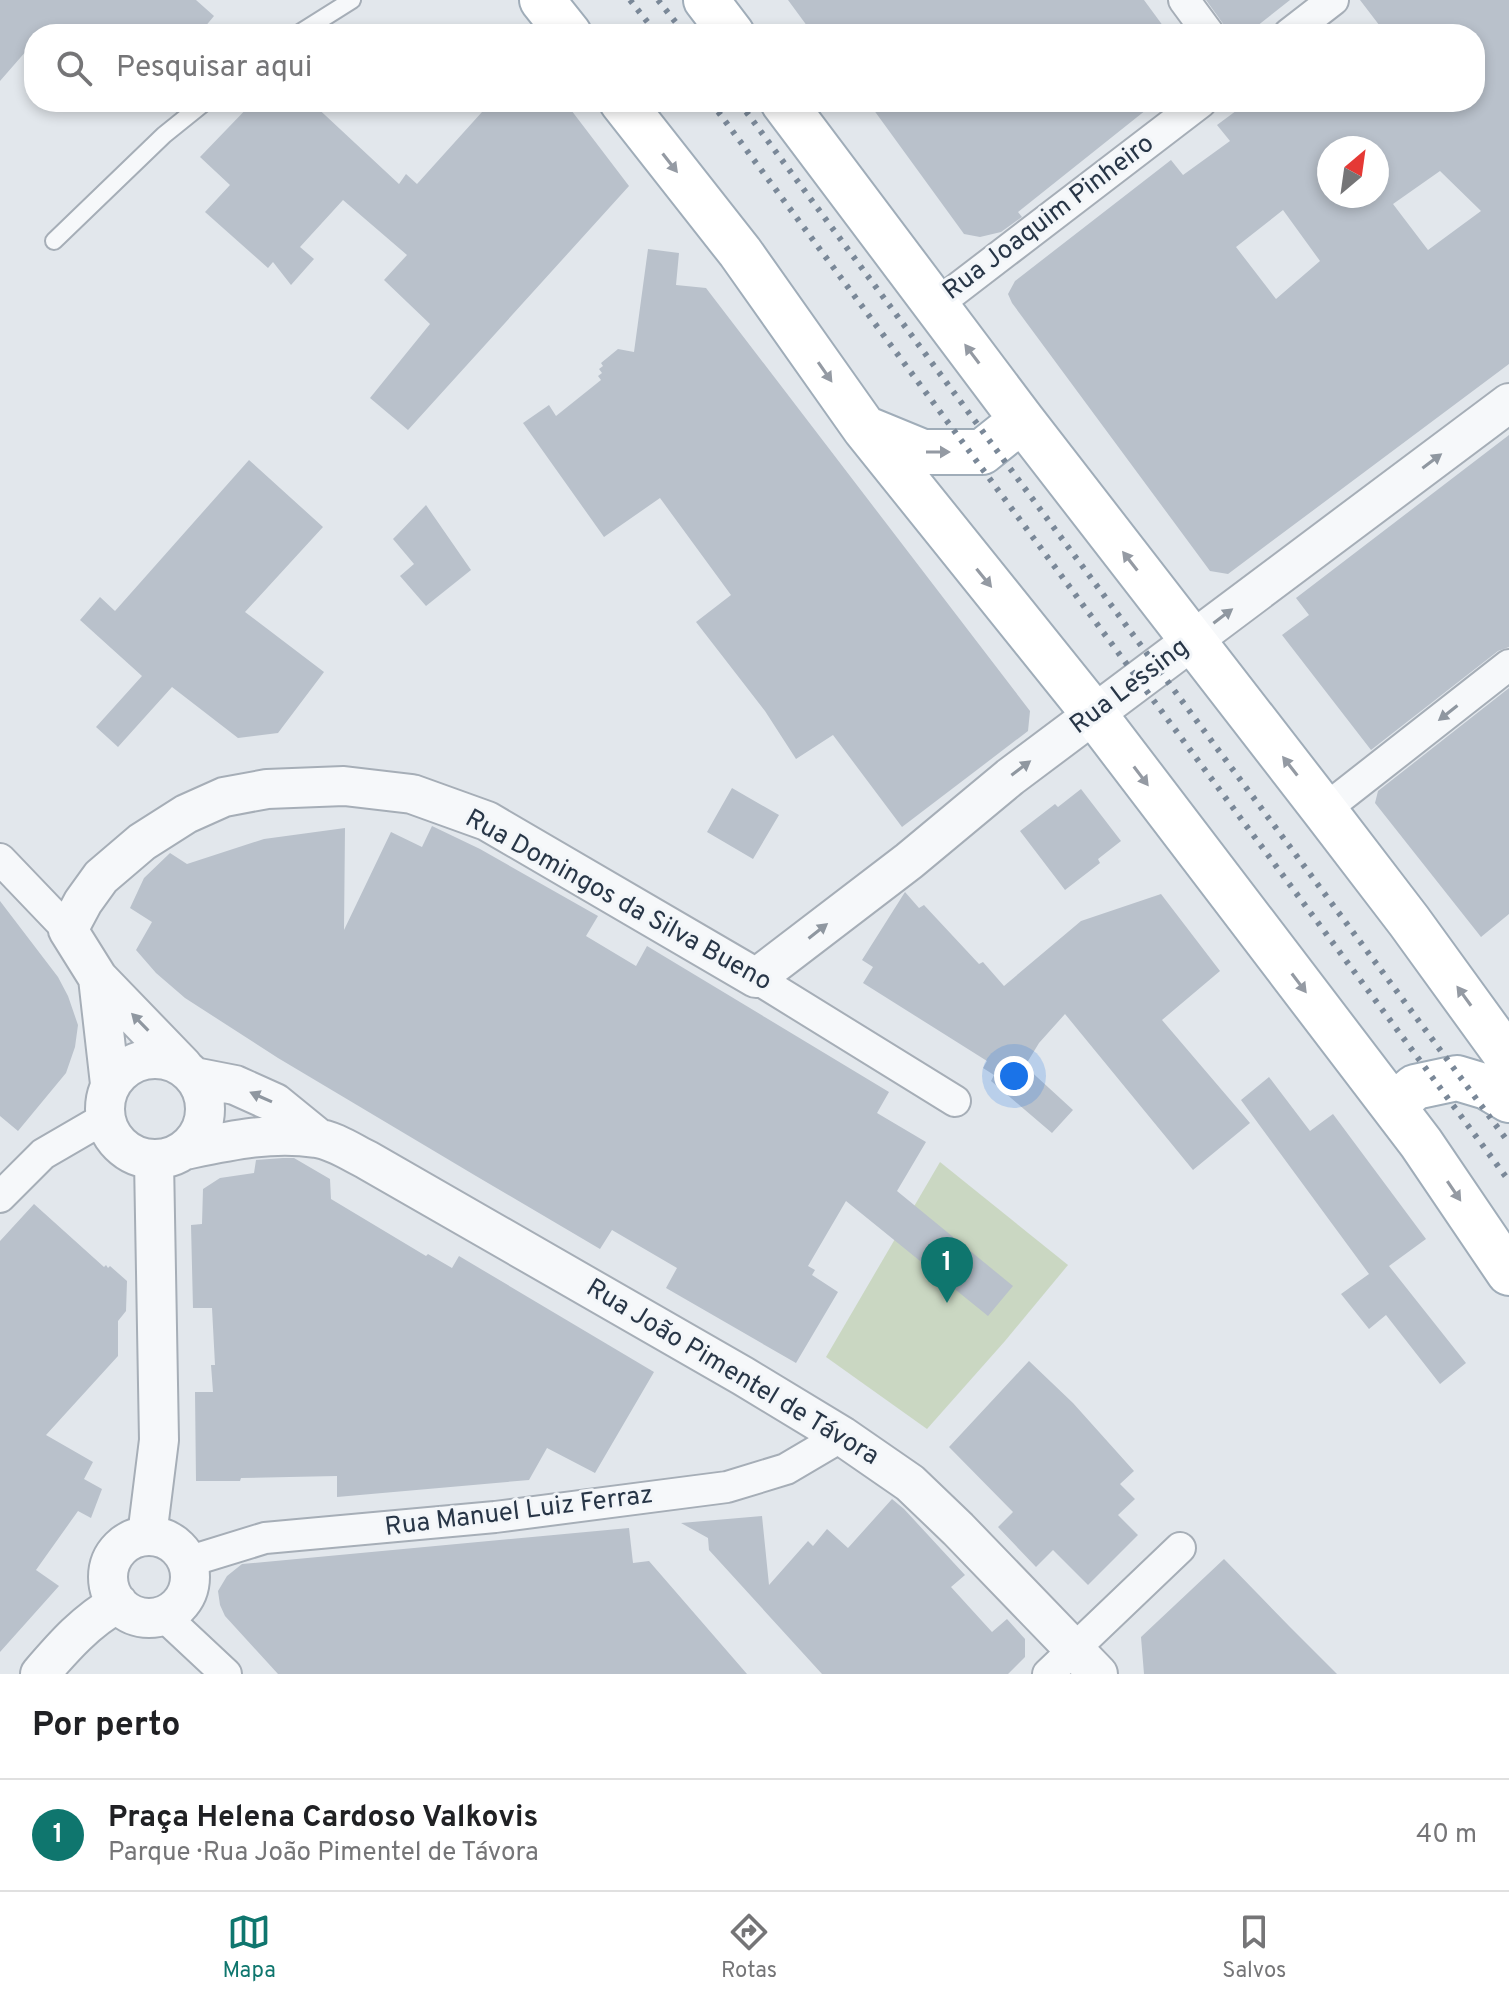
<!DOCTYPE html>
<html lang="pt">
<meta charset="utf-8">
<style>
body{margin:0;font-family:Overpass,sans-serif;background:#f6f6f6;color:#202124}
.compass{position:absolute;left:1317px;top:136px;width:72px;height:72px;border-radius:50%;background:#fff;box-shadow:0 4px 12px #0003;rotate:29deg}
.you{position:absolute;left:1014px;top:1076px;width:28px;height:28px;margin:-20px;border:6px solid #fff;border-radius:50%;background:#1a73e8;box-shadow:0 0 0 12px #1a73e833}
.badge{display:grid;place-items:center;width:52px;height:52px;border-radius:50%;background:#0f766e;color:#fff;font-size:26px;font-weight:700}
.pin{position:absolute;translate:-50% -66px;filter:drop-shadow(0 2px 4px #0008)}
.pin::after{content:'';position:absolute;top:42px;width:28px;height:24px;background:inherit;clip-path:polygon(0 0,100% 0,50% 100%)}
.list{margin:0;padding:0;list-style:none}
h2{display:flex;justify-content:space-between;align-items:center;height:104px;margin:0;padding:0 32px;font-size:34px}
h2 small{font-size:26px;font-weight:400;color:#757577}
.list li{display:grid;grid-template-columns:52px 1fr auto;gap:24px;align-items:center;box-sizing:border-box;height:112px;padding:0 32px;border-top:2px solid #e0e0e0}
.list b{display:block;font-size:30px;white-space:nowrap}
.list p{margin:0;font-size:26px;white-space:nowrap;color:#757577}
.list em{font-size:26px;font-style:normal;color:#757577}
.icon{flex:none;width:44px;height:44px;fill:none;stroke:currentColor;stroke-width:2;stroke-linecap:round;stroke-linejoin:round}
.map{position:relative;flex:none;width:1509px;height:1674px;overflow:hidden}
.search{position:absolute;background:#fff;box-shadow:0 4px 12px #0003;left:24px;right:24px;top:24px;height:88px;display:flex;align-items:center;gap:20px;box-sizing:border-box;padding:0 28px;border-radius:32px;color:#757577;font-size:30px}
.sheet{height:216px;background:#fff}
nav{display:flex;justify-content:space-around;align-items:center;box-sizing:border-box;height:112px;border-top:2px solid #e0e0e0;background:#fff;font-size:22px;color:#757577}
nav a{display:grid;justify-items:center;gap:4px}
nav .on{color:#0f766e}
.map>svg:first-child{display:block}
.green{fill:#cad7c2}
.building{fill:#b9c1cb;fill-rule:evenodd}
.lines{fill:none;stroke-linecap:round;stroke-linejoin:round}
.service-casing{stroke:#a6aeb7;stroke-width:20}
.minor-casing{stroke:#a6aeb7;stroke-width:34}
.tertiary-casing{stroke:#a6aeb7;stroke-width:42}
.primary-casing{stroke:#a0adb9;stroke-width:48}
.service{stroke:#f6f8fa;stroke-width:16}
.minor{stroke:#f6f8fa;stroke-width:30}
.tertiary{stroke:#f6f8fa;stroke-width:38}
.primary{stroke:#fff;stroke-width:44}
.rail{stroke:#7a8898;stroke-width:6;stroke-dasharray:4 8;stroke-linecap:butt}
.oneway{fill:#949aa3}
.oneway2{fill:#8f97a0}
.labels{text-anchor:middle;dominant-baseline:central;stroke-width:6;stroke-linejoin:round;paint-order:stroke}
.street-label{font-size:26px;fill:#283647;stroke:#f3f6f9}
</style>
<div class="map">
<svg width="1509" height="1674" viewBox="0 0 1509 1674">
<rect width="100%" height="100%" fill="#e2e7ec"/>
<!-- green -->
<path class="green" d="M 940,1162 L 1068,1265 L 1005,1341 L 927,1429 L 826,1357 Z"/>
<!-- building -->
<path class="building" d="M 0,0 L 196,0 L 214,16 L 199,34 L 34,34 L 34,42 L 0,81 Z
M 788,0 L 1144,0 L 1169,34 L 813,34 Z
M 1206,0 L 1290,0 L 1252,30 L 1224,25 Z
M 1360,0 L 1509,0 L 1509,364 L 1228,574 L 1210,571 L 1012,303 L 1008,294 L 1015,281 L 1171,160 L 1183,175 L 1230,141 L 1217,125 L 1248,102 L 1475,102 L 1475,34 L 1386,34 ZM 1329,148 L 1377,148 L 1377,196 L 1329,196 ZM 1440,171 L 1481,211 L 1428,250 L 1393,204 ZM 1283,210 L 1320,261 L 1276,299 L 1236,247 Z
M 253,102 L 311,102 L 399,184 L 406,174 L 417,184 L 491,102 L 565,102 L 629,186 L 408,430 L 370,398 L 430,324 L 384,280 L 407,255 L 343,200 L 300,247 L 314,259 L 291,285 L 273,262 L 268,268 L 205,212 L 230,185 L 200,157 Z
M 868,102 L 1156,102 L 1018,212 L 1022,217 L 1001,232 L 980,237 L 964,234 Z
M 648,249 L 679,253 L 676,285 L 706,288 L 1030,711 L 1028,731 L 902,827 L 833,735 L 796,759 L 765,711 L 696,622 L 731,595 L 660,498 L 604,537 L 523,423 L 549,405 L 556,416 L 601,380 L 598,376 L 602,373 L 599,369 L 603,366 L 601,363 L 618,349 L 634,352 Z
M 1509,435 L 1509,647 L 1498,651 L 1371,750 L 1282,635 L 1309,615 L 1296,598 Z
M 249,460 L 323,527 L 245,612 L 324,672 L 278,733 L 238,738 L 172,687 L 118,747 L 96,727 L 142,676 L 80,620 L 100,597 L 115,611 Z
M 426,505 L 471,570 L 426,606 L 400,576 L 414,564 L 393,539 Z
M 1509,688 L 1509,914 L 1481,937 L 1375,803 L 1378,791 Z
M 732,788 L 779,815 L 753,859 L 707,832 Z
M 1081,789 L 1121,841 L 1098,859 L 1100,863 L 1065,890 L 1020,831 L 1055,804 L 1058,807 Z
M 432,826 L 480,849 L 598,916 L 586,936 L 636,966 L 647,946 L 889,1092 L 877,1113 L 926,1142 L 897,1191 L 1013,1286 L 988,1316 L 846,1201 L 808,1266 L 815,1270 L 812,1275 L 838,1292 L 796,1363 L 666,1288 L 677,1268 L 612,1230 L 600,1249 L 476,1176 L 278,1058 L 185,998 L 156,973 L 136,950 L 152,922 L 130,908 L 144,878 L 170,853 L 187,864 L 264,839 L 345,828 L 344,930 L 391,832 L 422,847 Z
M 905,892 L 919,908 L 924,905 L 979,964 L 983,962 L 1004,986 L 1081,921 L 1161,894 L 1220,971 L 1162,1020 L 1250,1123 L 1193,1170 L 1065,1014 L 1039,1043 L 1025,1066 L 1073,1110 L 1052,1133 L 991,1081 L 994,1075 L 983,1068 L 987,1061 L 863,983 L 873,967 L 862,960 Z
M 0,901 L 58,977 L 68,996 L 78,1025 L 75,1047 L 66,1073 L 18,1131 L 0,1116 Z
M 1269,1077 L 1310,1131 L 1333,1114 L 1426,1239 L 1389,1266 L 1466,1363 L 1440,1384 L 1386,1315 L 1369,1329 L 1341,1294 L 1369,1274 L 1241,1100 Z
M 283,1158 L 294,1158 L 330,1179 L 331,1199 L 426,1256 L 428,1254 L 452,1268 L 459,1256 L 654,1372 L 595,1473 L 547,1448 L 529,1480 L 337,1497 L 337,1476 L 241,1478 L 240,1481 L 196,1481 L 195,1392 L 213,1392 L 211,1365 L 215,1365 L 212,1308 L 193,1308 L 191,1225 L 202,1224 L 203,1189 L 220,1178 L 254,1173 L 256,1160 Z
M 34,1204 L 104,1267 L 106,1265 L 108,1268 L 110,1266 L 127,1281 L 126,1311 L 118,1321 L 118,1356 L 46,1435 L 93,1462 L 84,1479 L 102,1489 L 91,1518 L 78,1511 L 36,1570 L 59,1586 L 0,1652 L 0,1241 Z
M 1029,1361 L 1073,1403 L 1134,1471 L 1120,1484 L 1135,1499 L 1118,1515 L 1138,1535 L 1088,1585 L 1053,1550 L 1036,1567 L 998,1527 L 1013,1512 L 949,1447 Z
M 892,1499 L 904,1509 L 965,1575 L 951,1587 L 992,1632 L 1007,1619 L 1025,1639 L 1025,1657 L 1008,1674 L 822,1674 L 709,1550 L 708,1538 L 681,1523 L 762,1516 L 769,1585 L 808,1541 L 813,1546 L 827,1529 L 848,1548 Z
M 629,1528 L 633,1563 L 649,1561 L 747,1674 L 278,1674 L 225,1616 L 220,1605 L 218,1591 L 227,1576 L 242,1564 Z
M 1224,1559 L 1289,1626 L 1337,1674 L 1144,1674 L 1141,1637 Z"/>
<g class="lines">
<defs>
<path id="service" d="M 298,34 L 352,0
M 54,241 L 164,135 L 205,102"/>
<path id="minor" d="M 1184,0 L 1209,34
M 1289,34 L 1333,0
M 936,305 L 1201,102
M 1324,810 L 1509,665
M 0,859 L 68,930
M 756,978 L 955,1101
M 0,1197 L 43,1154 L 105,1118
M 187,1562 L 265,1538 L 495,1517 L 727,1487 L 786,1469 L 842,1436
M 164,1616 L 226,1674
M 1048,1674 L 1180,1548"/>
<path id="tertiary" d="M 98,978 L 110,1084
M105 1109a50 50 0 1 1 100 0a50 50 0 1 1-100 0Z
M 183,1066 L 98,978 L 68,930 L 83,902 L 101,877 L 142,842 L 186,814 L 224,797 L 267,789 L 344,786 L 412,794 L 487,821 L 756,978 L 909,861 L 1010,777 L 1509,403
M 194,1077 L 235,1085 L 275,1103 L 318,1138
M 185,1150 C 228,1141 272,1131 316,1138 C 333,1140 351,1152 367,1160 L 743,1376 L 842,1436 L 910,1483 L 958,1529 L 1098,1674
M 147,1536 L 159,1440 L 154,1160
M108 1577a41 41 0 1 1 82 0a41 41 0 1 1-82 0Z
M 40,1674 C 64,1646 86,1621 118,1603"/>
<path id="primary" d="M 542,0 L 569,34
M 706,0 L 732,34
M 622,102 L 740,252 L 865,429 L 1094,714 L 1421,1143 L 1509,1273
M 783,102 L 1022,420 L 1324,810 L 1409,921 L 1509,1059
M 867,429 L 923,452 L 982,452 L 1022,420
M 1393,1106 L 1415,1087 L 1457,1078 L 1487,1087 L 1509,1100"/>
</defs>
<!-- service casing -->
<use href="#service" class="service-casing"/>
<!-- minor casing -->
<use href="#minor" class="minor-casing"/>
<!-- tertiary casing -->
<use href="#tertiary" class="tertiary-casing"/>
<!-- primary casing -->
<use href="#primary" class="primary-casing"/>
<!-- service -->
<use href="#service" class="service"/>
<!-- minor -->
<use href="#minor" class="minor"/>
<!-- tertiary -->
<use href="#tertiary" class="tertiary"/>
<!-- primary -->
<use href="#primary" class="primary"/>
<!-- rail -->
<path class="rail" d="M 630,0 L 657,34
M 658,0 L 685,34
M 711,102 L 1509,1181
M 739,102 L 1509,1143"/>
</g>
<!-- one-way arrows -->
<defs><path id="oneway-solid" d="M-6-.8H1V-3.2L6.5 0L1 3.2V.8H-6Z" transform="scale(2)"/></defs>
<g class="oneway">
<use href="#oneway-solid" transform="translate(670 163) rotate(52)"/>
<use href="#oneway-solid" transform="translate(972 354) rotate(-127)"/>
<use href="#oneway-solid" transform="translate(825 372) rotate(55)"/>
<use href="#oneway-solid" transform="translate(938 452)"/>
<use href="#oneway-solid" transform="translate(1130 561) rotate(-128)"/>
<use href="#oneway-solid" transform="translate(984 578) rotate(51)"/>
<use href="#oneway-solid" transform="translate(1290 766) rotate(-128)"/>
<use href="#oneway-solid" transform="translate(1141 776) rotate(53)"/>
<use href="#oneway-solid" transform="translate(1299 983) rotate(53)"/>
<use href="#oneway-solid" transform="translate(1464 996) rotate(-126)"/>
<use href="#oneway-solid" transform="translate(1454 1191) rotate(56)"/>
</g>
<g class="oneway2">
<use href="#oneway-solid" transform="translate(1432 461) rotate(-37)"/>
<use href="#oneway-solid" transform="translate(1223 616) rotate(-37)"/>
<use href="#oneway-solid" transform="translate(1448 713) rotate(142)"/>
<use href="#oneway-solid" transform="translate(1021 768) rotate(-37)"/>
<use href="#oneway-solid" transform="translate(818 931) rotate(-38)"/>
<use href="#oneway-solid" transform="translate(140 1022) rotate(-134)"/>
<use href="#oneway-solid" transform="translate(261 1097) rotate(-156)"/>
</g>
<g class="labels">
<!-- street labels -->
<g class="street-label">
<text transform="translate(1049 218) rotate(-37)">Rua Joaquim Pinheiro</text>
<text transform="translate(1130 687) rotate(-37)">Rua Lessing</text>
<text transform="translate(618 901) rotate(29)">Rua Domingos da Silva Bueno</text>
<text transform="translate(732 1373) rotate(31)">Rua João Pimentel de Távora</text>
<text transform="translate(519 1512) rotate(-7)">Rua Manuel Luiz Ferraz</text>
</g>
</g>
</svg>
<svg class="compass" viewBox="-18 -18 36 36"><path d="M0-13l5 13h-10z" fill="#e53935"/><path d="M0 13l5-13h-10z" fill="#757577"/></svg>
<div class="you"></div>
<div class="pin badge" style="left:947px;top:1303px">1</div>
<div class="search"><svg class="icon" aria-label="search" viewBox="0 0 24 24"><circle cx="10" cy="10" r="6"/><path d="M15 15l6 6"/></svg>Pesquisar aqui</div>
</div>
<section class="sheet">
<h2>Por perto<small></small></h2>
<ul class="list">
<li><span class="badge">1</span><div><b>Praça Helena Cardoso Valkovis</b><p>Parque · Rua João Pimentel de Távora</p></div><em>40 m</em></li>
</ul>
</section>
<nav>
<a class="on"><svg class="icon" aria-label="map" viewBox="0 0 24 24"><path d="M3 6l6-2 6 2 6-2v14l-6 2-6-2-6 2zM9 4v14M15 6v14"/></svg>Mapa</a>
<a><svg class="icon" aria-label="directions" viewBox="0 0 24 24"><path d="M12 3l9 9-9 9-9-9zM9 14v-3h6M13 9l2 2-2 2"/></svg>Rotas</a>
<a><svg class="icon" aria-label="saved" viewBox="0 0 24 24"><path d="M7 4h10v16l-5-4-5 4z"/></svg>Salvos</a>
</nav>
